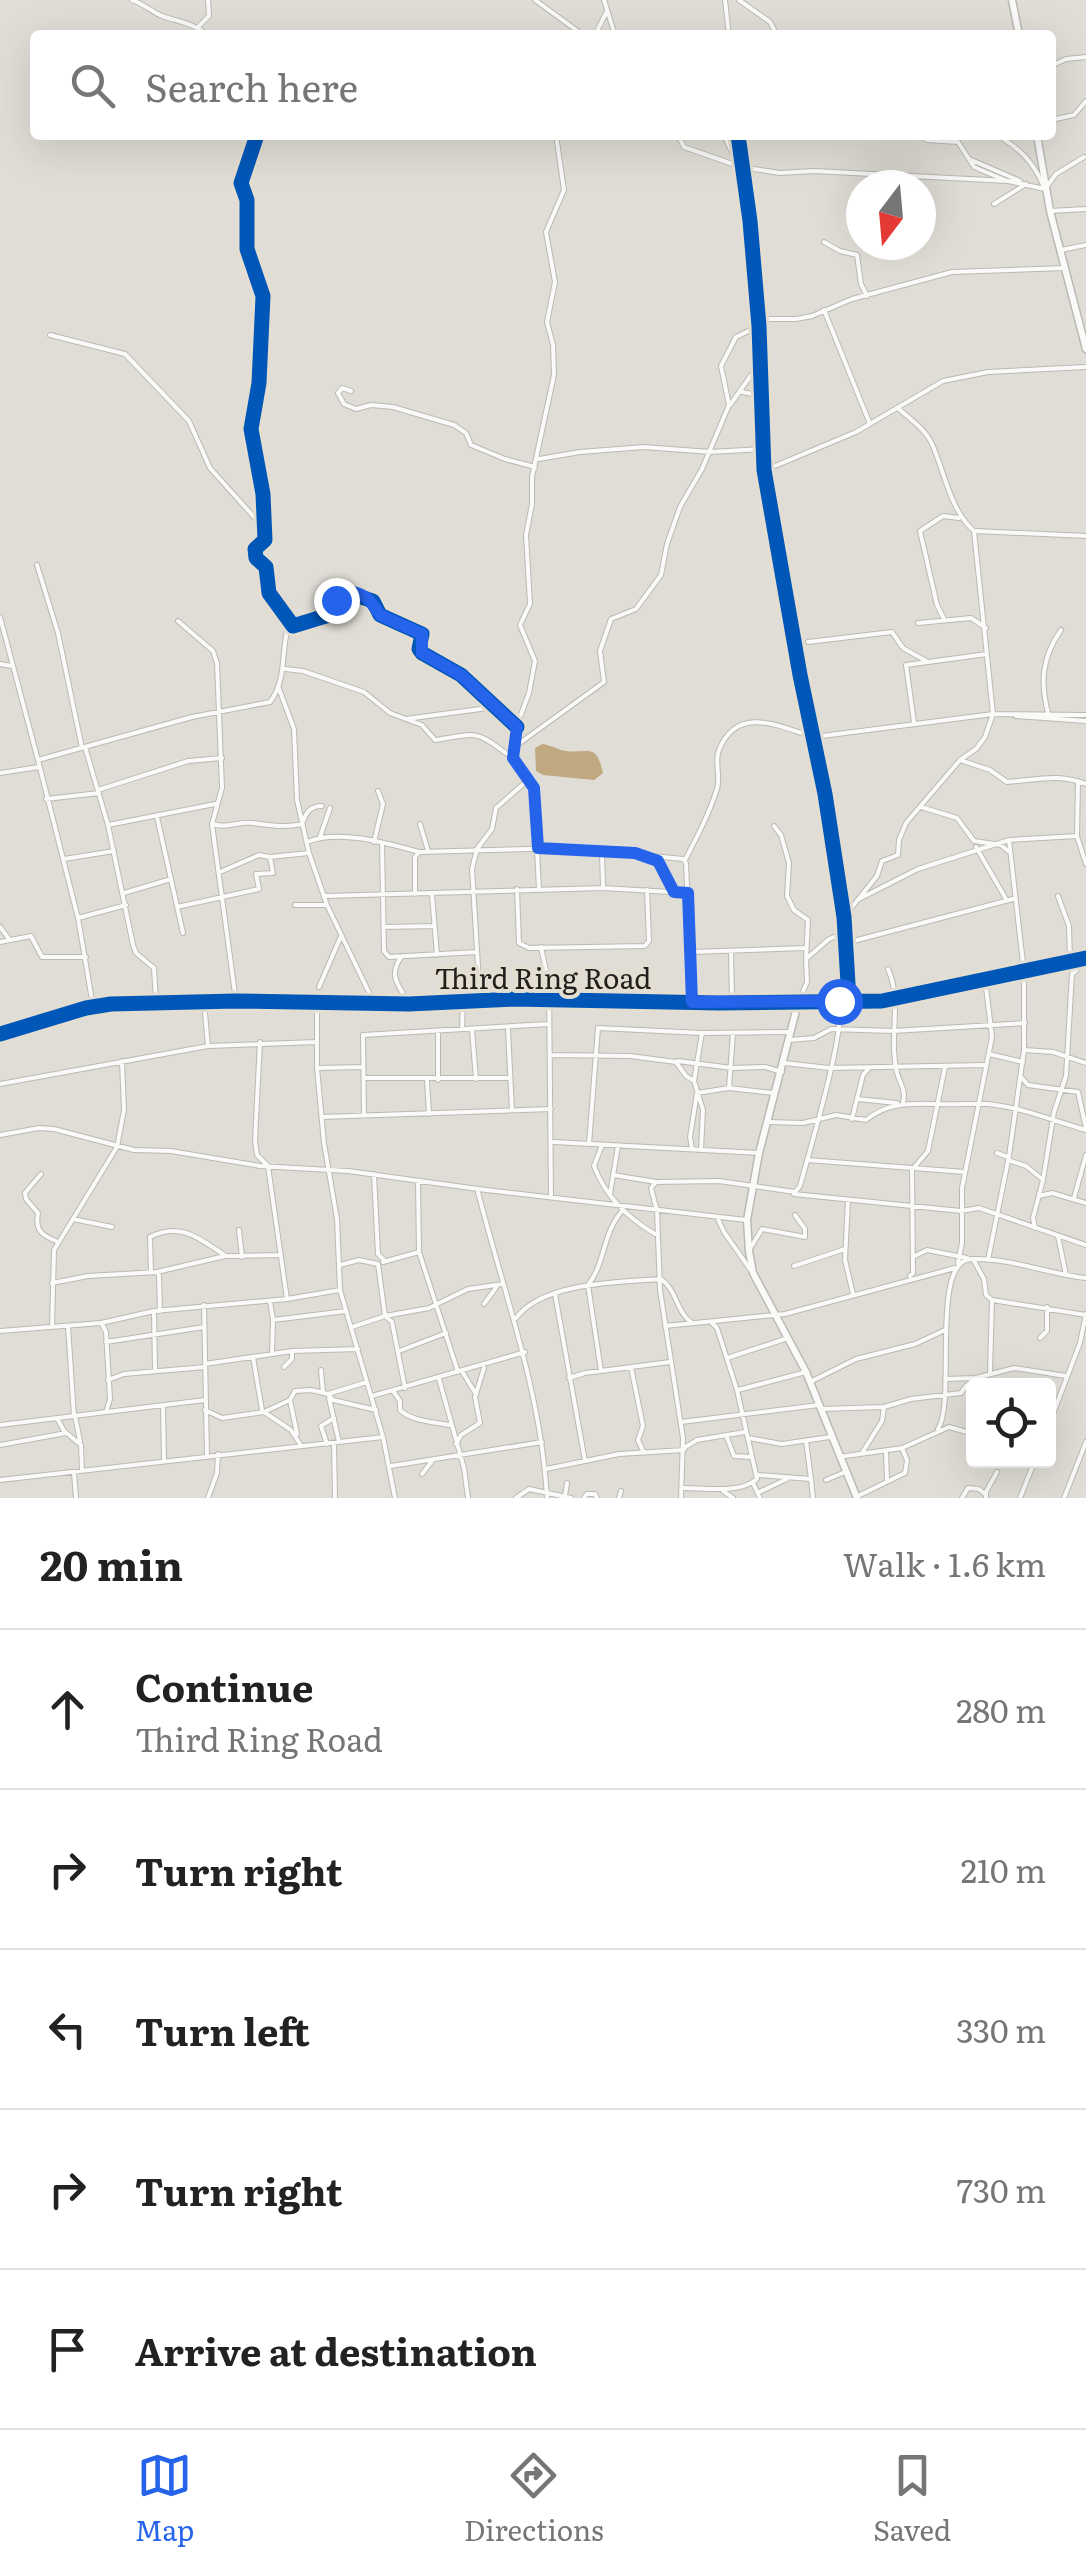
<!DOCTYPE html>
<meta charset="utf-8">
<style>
body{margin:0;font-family:Literata,serif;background:#f2f2f2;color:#222}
.controls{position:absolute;right:30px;bottom:30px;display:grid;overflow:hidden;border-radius:10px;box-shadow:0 10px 40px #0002}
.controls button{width:90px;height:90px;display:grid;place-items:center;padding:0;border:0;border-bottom:2px solid #e0e0e0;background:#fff;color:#222;font:50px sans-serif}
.compass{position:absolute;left:846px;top:170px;width:90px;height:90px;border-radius:50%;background:#fff;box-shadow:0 10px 40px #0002;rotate:196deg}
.stop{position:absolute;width:30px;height:30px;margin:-22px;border:8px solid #2563eb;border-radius:50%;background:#fff}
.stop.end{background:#2563eb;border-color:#fff;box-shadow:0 2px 10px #0008}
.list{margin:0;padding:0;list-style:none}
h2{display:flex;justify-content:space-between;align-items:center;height:130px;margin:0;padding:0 40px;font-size:42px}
h2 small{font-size:32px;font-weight:400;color:#767676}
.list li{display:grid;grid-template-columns:65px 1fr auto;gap:30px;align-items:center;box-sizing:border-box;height:160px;padding:0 40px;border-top:2px solid #e0e0e0}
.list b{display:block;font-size:38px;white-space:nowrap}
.list p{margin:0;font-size:32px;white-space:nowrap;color:#767676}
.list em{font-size:32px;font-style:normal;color:#767676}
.icon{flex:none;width:55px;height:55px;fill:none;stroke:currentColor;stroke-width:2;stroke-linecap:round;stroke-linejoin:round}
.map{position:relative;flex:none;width:1086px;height:1498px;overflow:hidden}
.search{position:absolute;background:#fff;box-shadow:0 10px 40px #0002;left:30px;right:30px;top:30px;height:110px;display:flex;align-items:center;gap:25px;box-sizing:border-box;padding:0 35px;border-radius:10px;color:#767676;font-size:38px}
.sheet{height:930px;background:#fff}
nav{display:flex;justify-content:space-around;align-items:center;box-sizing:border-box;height:140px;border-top:2px solid #e0e0e0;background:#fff;font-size:28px;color:#767676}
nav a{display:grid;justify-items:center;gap:5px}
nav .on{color:#2563eb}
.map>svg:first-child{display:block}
.water{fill:#c0a980}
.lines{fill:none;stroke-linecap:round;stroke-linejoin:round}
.minor-casing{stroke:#bbb9b4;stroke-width:6}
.tertiary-casing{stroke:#bbb9b4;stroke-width:9}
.minor{stroke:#fafaf9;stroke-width:4}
.tertiary{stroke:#fafaf9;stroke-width:6}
.cycleway-casing{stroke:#e4ded2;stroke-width:21}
.cycleway{stroke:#0057b8;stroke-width:15}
.route{stroke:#2563eb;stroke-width:12}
.labels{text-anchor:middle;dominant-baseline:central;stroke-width:8;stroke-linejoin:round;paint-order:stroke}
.street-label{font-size:28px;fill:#211f1b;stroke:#e4ded2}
</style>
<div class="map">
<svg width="1086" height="1498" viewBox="0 0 1086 1498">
<rect width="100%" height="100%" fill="#e0ddd6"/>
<!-- water -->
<path class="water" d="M 542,744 C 551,745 558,750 566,751 C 589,754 596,742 603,773 L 594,780 L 543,775 L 536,771 L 535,748 Z"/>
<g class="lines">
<defs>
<path id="minor" d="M 132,0 C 146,5 152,12 162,16 C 179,22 193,23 208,35
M 535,0 L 583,35
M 604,0 L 615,35
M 725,0 L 729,35
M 739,0 L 770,22 L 777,35
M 199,26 L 209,16 L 208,0
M 615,33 L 685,35
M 595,35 L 606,13
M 1051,66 L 1066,59 L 1086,57
M 1051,120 L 1074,115 L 1086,101
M 257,135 L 241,183 L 247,200 L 247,249 L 263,296 L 259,383 L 251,429 L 263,494 L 265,540 L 255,549 L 256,558 L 266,567 L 269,593 L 293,626 L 329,615 L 343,591 L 373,601 L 380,615 L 422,634 L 419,649 L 422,653 L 461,675 L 517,727
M 678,135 L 684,147 L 741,167 L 780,173 L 814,171 L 1008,181 L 1045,189 L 1056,174 L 1084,157
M 724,135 L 736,161 L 741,164
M 738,135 L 750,221 L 759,326 L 764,470 L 800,675 L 825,794 L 844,917 L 849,1000
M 922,135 L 927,140 L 958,142 L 974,167 L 1007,181
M 997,135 C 1019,148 1033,161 1043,185
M 969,159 L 1020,181
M 994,204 L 1026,184
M 1050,211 L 1086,209
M 824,242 L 840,251 L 857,255 L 861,284 L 867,296
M 1061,250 L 1086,245
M 824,310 L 870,424
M 758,319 L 796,319 L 812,316 L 852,299 L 952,272 L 1065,268
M 50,335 L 125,354 L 189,421 L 210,468 L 263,527
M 351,391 L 342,388 L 338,393 L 344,404 L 356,409 L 371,405 L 393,407 L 454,425 L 466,433 L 471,445 L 505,459 L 535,467
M 742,392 L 762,396
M 730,405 L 759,364
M 539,459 L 580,452 L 644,447 L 710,452 L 763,449
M 764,460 L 775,466 L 856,432 L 943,381 L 988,372 L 1086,367
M 976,531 L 1086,536
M 37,565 L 58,633 L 82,748
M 0,617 L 38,760
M 944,619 L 937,605 L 920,531 L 943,516 L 959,518
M 178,621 L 213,651 L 217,663 L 222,788 L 212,824 L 236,1001
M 918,623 L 971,618 L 986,628
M 808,642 L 892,632 L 903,648 L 926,661
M 0,664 L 12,666
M 285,669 L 303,671 L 364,692 L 390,713 L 406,719 L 495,707
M 278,686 L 294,729 L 297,800 L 309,853 L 327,905 L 374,1003
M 1048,713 C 1040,682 1042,657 1061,630
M 1016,716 L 1086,721
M 406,719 L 422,725 L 435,740 C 483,732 474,731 513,758 L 517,745 L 604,682 L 600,651 L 611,619 L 636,609 L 661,575 L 667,544 L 680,507 L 702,469 L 729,405 L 721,366 L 736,337 L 759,326
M 914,722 L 906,665 L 987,654
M 85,747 L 108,825 L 133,945 L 136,953 L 154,968 L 156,1002
M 960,760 L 990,770 L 1007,782 C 1036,780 1059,773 1086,784
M 0,773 L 39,767
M 1078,781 L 1077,836 L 1086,864
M 98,790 L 188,761 L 222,758
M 46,799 L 99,793
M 921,807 L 957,818 L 974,841 L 1001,845 L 1008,851
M 157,817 L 183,933
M 212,824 C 227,829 238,821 253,823 C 271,825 283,828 302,824 C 306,813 309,806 322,806
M 420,824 L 428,851
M 108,825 L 215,804
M 774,826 L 781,835 L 789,863 L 787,896 L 794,910 L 808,920 L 806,959
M 320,837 L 330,808
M 307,842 C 339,829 386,843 419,852
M 374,842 L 383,804 L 378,791
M 382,843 L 384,951 L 389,957 L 476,952
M 976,847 L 1006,899
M 602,852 L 603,887
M 644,856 L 658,861 L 675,892
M 64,859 L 114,851
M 685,860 C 697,837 709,814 717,789 C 721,776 714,761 719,750 C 738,703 782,728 814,737 L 993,714 L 1086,715
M 220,872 L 259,855 L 270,857
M 517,889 L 519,943 L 529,948 L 645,946 L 649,941 L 647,890
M 539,890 L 534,788 L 513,758 L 513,736 L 529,693 L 535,661 L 520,625 L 530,604 L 526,535 L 532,504 L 532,477 L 554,375 L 553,345 L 547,322 L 555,282 L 546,232 L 564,190 L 556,135
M 124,893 L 171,879
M 415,894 L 415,857 L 419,852 L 568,848 L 683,859 L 686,863 L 692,1002
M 432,895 L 437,955
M 325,896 L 603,888 L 687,893
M 1058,896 L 1069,926 L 1070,959
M 859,899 L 918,869 L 1009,840 L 1077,836
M 295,905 L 327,905
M 177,907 L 259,889 L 256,874 L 273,873 L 270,857 L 309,853
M 844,917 L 877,876 L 882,861 L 898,855 L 899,840 L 906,823 L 960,760 L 976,749 L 985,737 L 993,714 L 974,531 C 950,510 945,473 932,444 C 926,430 910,419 899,409
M 78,918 L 126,905
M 0,927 L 9,939
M 384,927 L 434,926
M 0,942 L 31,936 L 42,957 L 86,957
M 846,943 L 1013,899
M 541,947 L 549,985 L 551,1196
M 731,951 L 732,1001
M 691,952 L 806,948
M 402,956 C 387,976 399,985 409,1004
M 888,969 C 903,1002 888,1037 897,1073 C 901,1086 906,1090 903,1103
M 319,987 L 341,936
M 480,999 L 472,869 L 477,849 L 492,829 L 496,808 L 528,780
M 204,1002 L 208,1046
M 317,1002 L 317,1068 L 324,1143 L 337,1219 L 340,1290 L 383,1437 L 395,1498
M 798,1003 L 807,982 L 806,959 L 829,939 L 842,934
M 93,1006 L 78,918 L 38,760 L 192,717 L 270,702 C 288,678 280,650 289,624
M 462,1028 L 463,1003
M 472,1030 L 476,1079
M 508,1030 L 512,1110
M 438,1031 L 438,1080
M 733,1033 L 729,1088 L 773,1093
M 789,1040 L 814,1038 L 831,1029 L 893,1031 L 1025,1023
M 260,1042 L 255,1140 L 257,1155 L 268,1166 L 287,1299
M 1024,1050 L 1053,1052 L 1086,1063
M 989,1054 L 1023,1062
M 550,1055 L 630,1056 L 676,1062 L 686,1076 L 694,1081 L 703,1110 L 701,1150
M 678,1061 L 732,1068 L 765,1067 L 782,1072
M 784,1063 L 829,1068 L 984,1065
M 318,1068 L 363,1067
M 1021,1077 L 1028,1085 L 1078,1092 L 1086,1128
M 365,1078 L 510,1078
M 427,1080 L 429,1114
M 694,1081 L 702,1033
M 0,1084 L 208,1046 L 317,1042
M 857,1099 L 897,1103
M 364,1115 L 363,1035 L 548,1024
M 321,1117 L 551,1109
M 852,1119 L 863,1075 L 869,1068
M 768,1122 L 803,1123 L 836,1115 L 866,1120 C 890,1101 912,1104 940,1104 C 955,1105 972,1103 987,1104 C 1021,1107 1054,1121 1086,1130
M 0,1135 L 39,1128 L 54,1129 L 134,1150 L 171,1151 L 260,1166 L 348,1171 L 478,1189 L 746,1220
M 554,1142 L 759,1153
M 589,1144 L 598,1028 L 702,1033 L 791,1032
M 602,1145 L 594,1166 C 605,1196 628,1218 655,1234
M 692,1148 L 690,1137 L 697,1093 L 729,1088
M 997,1153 L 1008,1157
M 807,1160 L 965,1172
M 1008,1160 L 1026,1166 L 1042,1179
M 41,1174 L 25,1193 L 26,1199 L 38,1213 C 35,1230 41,1235 56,1241
M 374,1174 L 378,1254 L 385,1261
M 613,1175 L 656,1182
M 418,1181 L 419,1252 L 458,1372
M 478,1192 C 504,1294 541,1391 547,1498
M 610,1194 L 618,1146
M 794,1194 L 961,1211 L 979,1208 L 1086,1245
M 1039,1196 L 1052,1193 L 1086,1203
M 1074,1198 L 1086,1155
M 848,1200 L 845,1260 L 853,1294
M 717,1217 L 724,1232 L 752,1272
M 73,1219 L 112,1227
M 1035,1228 L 1033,1218 L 1043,1180 L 1054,1112 L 1066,1076 L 1072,974 L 1086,962
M 239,1230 L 242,1257
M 1058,1236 L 1066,1275
M 751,1247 L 762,1229 L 805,1237 L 805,1229 L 795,1215
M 915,1256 L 927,1250 L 967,1258
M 988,1260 L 1009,1156 L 1024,1050 L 1024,972 L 1009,840
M 974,1261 L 984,1279 L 986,1295 L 992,1300
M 383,1262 L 419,1252
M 958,1263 L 962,1243 L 962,1188 L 992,1037 L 985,979
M 340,1265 L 359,1260 L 378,1264 L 385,1316 L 352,1327
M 794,1266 L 845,1249
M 151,1271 L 150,1237 C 182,1221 201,1240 226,1256 L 281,1255
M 157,1272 L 225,1256
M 910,1276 L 913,1273 L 912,1170 L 928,1151 L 945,1067
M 52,1283 L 88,1276 L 157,1272 L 159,1275 L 160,1311
M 555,1294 L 585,1461
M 270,1301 L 273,1320 L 346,1311
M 484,1304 L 498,1285
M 204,1305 L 207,1455
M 154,1311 L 155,1370
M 516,1318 C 543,1282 619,1282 661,1279 C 677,1290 676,1312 692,1323
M 102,1324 L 106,1332 L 110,1399 L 106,1412
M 68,1326 L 74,1416
M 665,1326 L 785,1314 L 955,1268
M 52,1327 L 54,1250 L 117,1147 L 124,1110 L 122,1061
M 0,1331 L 101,1323 L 154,1311 L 287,1299 L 340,1290
M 1040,1338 L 1047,1331 L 1047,1307
M 106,1342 L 204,1327
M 399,1351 L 446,1333
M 272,1354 L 273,1320
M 253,1357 L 262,1410
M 727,1358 L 788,1338
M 205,1364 L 292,1351 L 358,1349
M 284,1367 L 292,1359 L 292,1351
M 631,1367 L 643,1426 L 638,1440 L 644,1453
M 321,1370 L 323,1393
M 601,1371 L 588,1285 C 606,1262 602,1233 623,1210
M 990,1372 L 992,1300 L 1086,1315
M 463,1373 L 476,1394
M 569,1378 L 585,1373 L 670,1362
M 439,1379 L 464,1468 L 468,1498
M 945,1379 L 976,1378 L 1014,1368 L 1066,1376
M 108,1380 L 124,1374 L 205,1367
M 810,1382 L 856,1359 L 915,1344 L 945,1330
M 405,1388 L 392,1322 L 385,1316 L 429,1308 L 468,1289 L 503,1284
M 738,1390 L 806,1372
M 393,1391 L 400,1401 L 400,1410 C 411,1421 434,1422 449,1425
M 329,1395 L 333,1400 L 376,1410
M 372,1396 L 525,1352
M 329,1398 L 339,1442
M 290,1400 L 297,1434
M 163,1406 L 164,1460
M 820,1409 L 884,1407 L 911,1399 L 961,1393 L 966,1386 L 984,1376
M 205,1410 L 222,1418 L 264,1412 L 291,1430 L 300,1444
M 264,1412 L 290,1400 L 295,1391 L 311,1390 L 328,1394 L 367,1382
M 75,1416 L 80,1441
M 58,1420 L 64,1431 L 81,1445 L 82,1470
M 681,1422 L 819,1405
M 0,1425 L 205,1400
M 1048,1427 L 1080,1343 L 1086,1314
M 938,1429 C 957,1400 929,1259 972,1259 C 1011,1258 1048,1274 1086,1278
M 726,1435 L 734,1456 L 751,1457
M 748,1438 L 782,1444 L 830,1437
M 327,1444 L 321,1426 L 334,1418
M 334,1444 L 335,1498
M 456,1444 L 461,1435 L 480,1423 L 475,1397 L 484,1368
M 0,1445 L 66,1433
M 684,1448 L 697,1440 L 745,1432
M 886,1452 L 887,1480
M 862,1453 L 882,1421 L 884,1407
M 839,1457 L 902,1448 L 949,1427 L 974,1434
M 391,1466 L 542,1442
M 546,1469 L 619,1454 L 684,1450
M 74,1473 L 76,1498
M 422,1474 L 432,1461
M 758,1475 L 811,1479 L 806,1441
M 811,1479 L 813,1498
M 0,1480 L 383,1437
M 826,1480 L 845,1472
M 753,1483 L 760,1498
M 684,1488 C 707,1488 739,1494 757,1479 L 737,1390 L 717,1328 L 712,1323
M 723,1491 L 733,1498
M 759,1492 L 787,1479
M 565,1496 L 567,1483
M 858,1496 L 905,1473 L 907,1460 L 902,1448
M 208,1498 L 217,1473 L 218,1454
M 516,1498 L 529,1489 L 571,1498
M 584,1498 L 587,1494 L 595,1494 L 597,1498
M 619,1498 L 621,1491
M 681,1498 L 683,1438 L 660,1290 L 657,1211 L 651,1188 L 656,1182 L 719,1181 L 795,1192 L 800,1186 C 809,1152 847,1028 839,1001
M 962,1498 L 968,1488 L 979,1489 L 986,1495
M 986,1498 L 986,1492 L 997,1472
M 1020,1498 L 1035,1460
M 1064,1498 L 1086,1442"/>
<path id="tertiary" d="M 1012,0 L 1019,35
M 1037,135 L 1050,211 L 1086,349
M 798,1003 L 759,1153 L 747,1220 L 749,1251 L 753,1273 L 806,1372 L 857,1498
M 0,1034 L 86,1008 L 111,1004 L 236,1001 L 409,1004 L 513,999 L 719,1003 L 882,1001 L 1086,958"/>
</defs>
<!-- minor casing -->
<use href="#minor" class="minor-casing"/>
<!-- tertiary casing -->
<use href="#tertiary" class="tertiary-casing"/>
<!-- minor -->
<use href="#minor" class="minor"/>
<!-- tertiary -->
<use href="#tertiary" class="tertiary"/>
<defs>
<path id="cycleway" d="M 257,135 L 241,183 L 247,200 L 247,249 L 263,296 L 259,383 L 251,429 L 263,494 L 265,540 L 255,549 L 256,558 L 266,567 L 269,593 L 293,626 L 329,615 L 343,591 L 373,601 L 380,615 L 422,634 L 419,649 L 422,653 L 461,675 L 517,727
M 738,135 L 750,221 L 759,326 L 764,470 L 800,675 L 825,794 L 844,917 L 849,1000
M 0,1034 L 86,1008 L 111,1004 L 236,1001 L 409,1004 L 513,999 L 719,1003 L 882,1001 L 1086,958"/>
</defs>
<!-- cycleway casing -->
<use href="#cycleway" class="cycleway-casing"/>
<!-- cycleway -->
<use href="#cycleway" class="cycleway"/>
</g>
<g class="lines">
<!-- route -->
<path class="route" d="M 336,600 L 343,591 C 364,591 370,600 380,615 L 422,634 L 422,653 L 461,675 L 517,727 L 513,758 L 534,788 L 538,848 L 635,853 L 658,861 L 674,892 L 688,893 L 692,1002 L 839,1001"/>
</g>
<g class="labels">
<!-- street labels -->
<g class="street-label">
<text x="543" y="977">Third Ring Road</text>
</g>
</g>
</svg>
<div class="controls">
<button><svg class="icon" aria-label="locate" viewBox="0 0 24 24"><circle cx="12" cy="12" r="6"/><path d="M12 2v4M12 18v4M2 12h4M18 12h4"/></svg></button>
</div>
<svg class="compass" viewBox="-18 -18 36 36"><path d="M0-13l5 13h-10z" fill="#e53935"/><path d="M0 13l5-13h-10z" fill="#767676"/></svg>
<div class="stop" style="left:839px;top:1001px"></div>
<div class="stop end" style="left:336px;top:600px"></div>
<div class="search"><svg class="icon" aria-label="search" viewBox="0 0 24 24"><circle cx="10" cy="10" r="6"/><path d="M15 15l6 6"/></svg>Search here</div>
</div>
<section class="sheet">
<h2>20 min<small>Walk · 1.6 km</small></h2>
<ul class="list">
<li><svg class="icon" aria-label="ahead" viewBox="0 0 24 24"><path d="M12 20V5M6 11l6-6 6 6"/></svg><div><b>Continue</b><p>Third Ring Road</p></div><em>280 m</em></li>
<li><svg class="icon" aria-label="right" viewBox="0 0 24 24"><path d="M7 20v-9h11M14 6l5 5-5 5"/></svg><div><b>Turn right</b></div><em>210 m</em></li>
<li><svg class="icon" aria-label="left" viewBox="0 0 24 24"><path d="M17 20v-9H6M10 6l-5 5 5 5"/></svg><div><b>Turn left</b></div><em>330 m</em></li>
<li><svg class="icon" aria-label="right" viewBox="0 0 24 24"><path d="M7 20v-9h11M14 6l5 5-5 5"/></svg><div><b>Turn right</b></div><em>730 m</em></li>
<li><svg class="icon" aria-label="arrive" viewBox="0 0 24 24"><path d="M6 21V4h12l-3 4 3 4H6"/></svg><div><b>Arrive at destination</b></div></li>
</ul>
</section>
<nav>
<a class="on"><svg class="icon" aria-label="map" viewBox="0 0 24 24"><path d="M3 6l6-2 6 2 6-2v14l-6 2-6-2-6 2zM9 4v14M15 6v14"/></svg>Map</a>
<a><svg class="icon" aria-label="directions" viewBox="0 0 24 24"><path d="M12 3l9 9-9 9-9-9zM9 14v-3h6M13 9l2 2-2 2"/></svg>Directions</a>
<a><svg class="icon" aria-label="saved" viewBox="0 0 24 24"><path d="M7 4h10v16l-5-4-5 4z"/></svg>Saved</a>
</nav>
